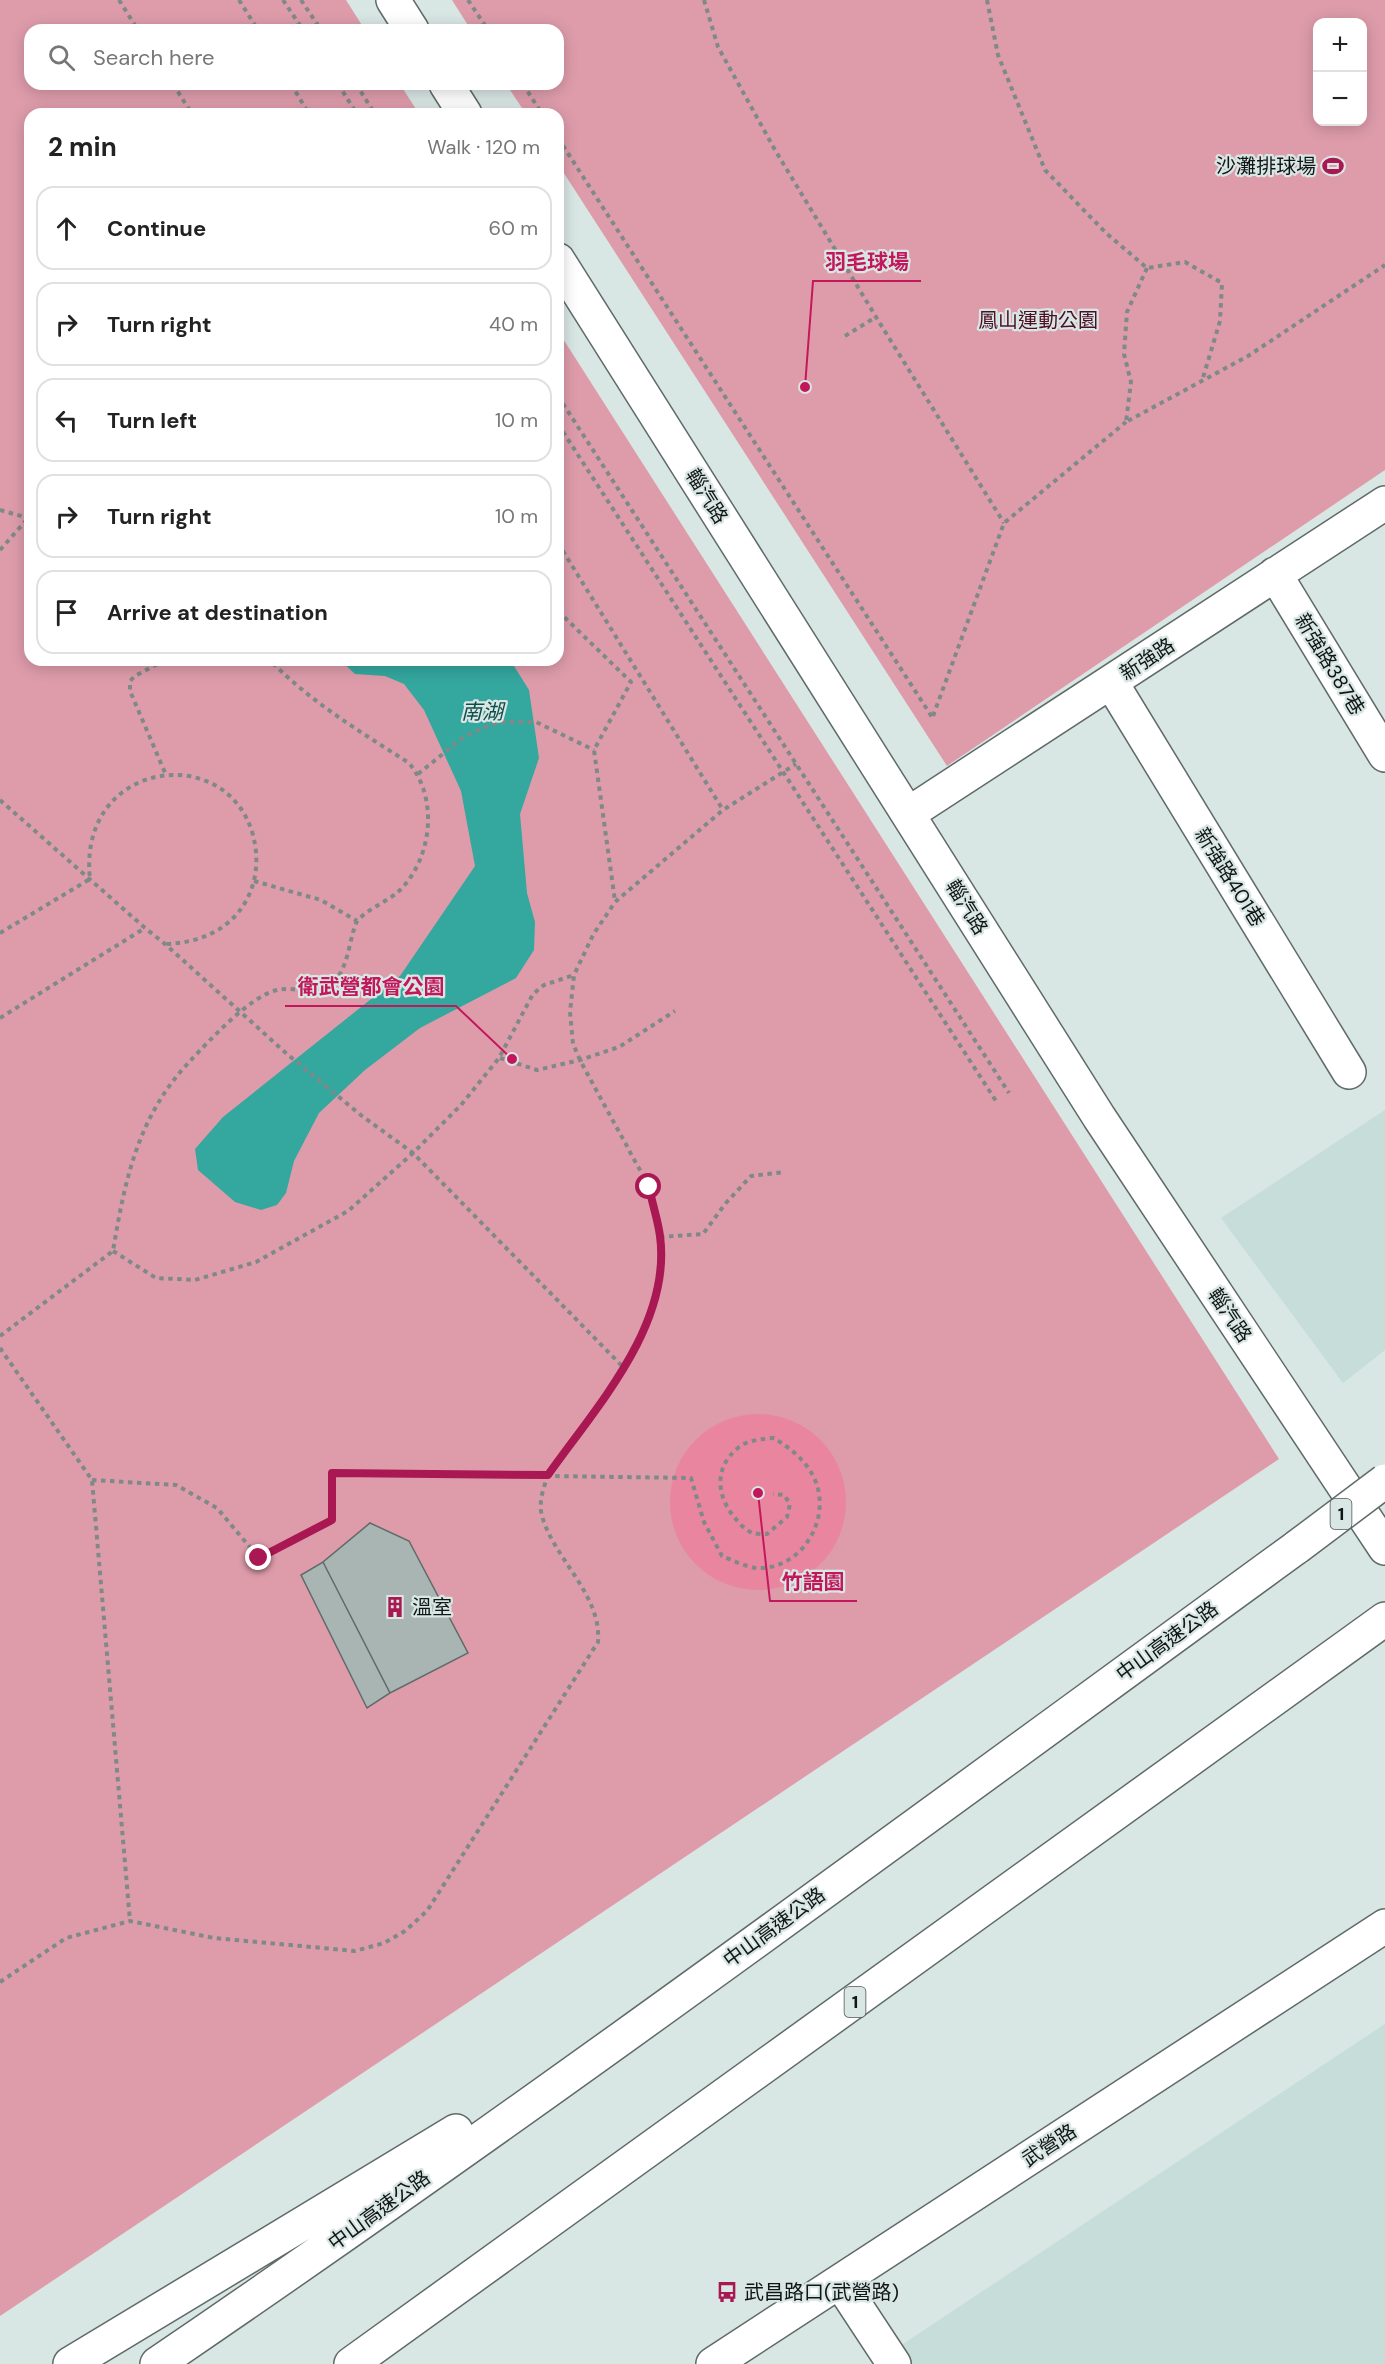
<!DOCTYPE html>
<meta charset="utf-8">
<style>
body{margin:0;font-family:"DM Sans","Noto Sans TC",sans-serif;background:#f2f2f2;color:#222}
.controls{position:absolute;right:18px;top:18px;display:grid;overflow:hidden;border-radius:12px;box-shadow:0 3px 15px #0003}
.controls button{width:54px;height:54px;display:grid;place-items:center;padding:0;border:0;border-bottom:2px solid #e0e0e0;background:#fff;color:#222;font:30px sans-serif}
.stop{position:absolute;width:18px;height:18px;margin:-14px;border:4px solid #a91852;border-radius:50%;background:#fff}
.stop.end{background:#a91852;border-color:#fff;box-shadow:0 2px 6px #0008}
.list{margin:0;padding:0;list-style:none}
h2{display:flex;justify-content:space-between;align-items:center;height:78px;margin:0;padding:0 24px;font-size:26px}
h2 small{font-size:20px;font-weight:400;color:#767676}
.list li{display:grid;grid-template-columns:39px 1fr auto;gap:18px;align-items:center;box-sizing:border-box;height:84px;margin:0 12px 12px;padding:0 12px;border:2px solid #e0e0e0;border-radius:18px}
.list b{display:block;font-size:22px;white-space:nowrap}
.list em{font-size:20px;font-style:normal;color:#767676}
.icon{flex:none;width:33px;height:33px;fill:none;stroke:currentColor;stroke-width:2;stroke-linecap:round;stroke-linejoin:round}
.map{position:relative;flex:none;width:1385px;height:2364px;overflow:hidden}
.search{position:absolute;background:#fff;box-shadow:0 3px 15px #0003;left:24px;top:24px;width:540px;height:66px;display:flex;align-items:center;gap:15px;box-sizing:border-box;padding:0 21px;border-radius:18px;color:#767676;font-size:22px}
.panel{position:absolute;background:#fff;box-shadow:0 3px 15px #0003;left:24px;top:108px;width:540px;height:558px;border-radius:18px}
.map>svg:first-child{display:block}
.built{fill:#c6ddda}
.green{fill:#de9cab;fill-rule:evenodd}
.forest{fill:#ea859f}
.water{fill:#34a79e}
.building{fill:#a8b5b3;stroke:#5f6b69;stroke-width:1.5}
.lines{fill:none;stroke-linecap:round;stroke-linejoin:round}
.minor-casing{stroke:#5f6a69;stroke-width:36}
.highway-casing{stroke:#5f6a69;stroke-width:36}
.path{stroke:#7f8988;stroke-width:4;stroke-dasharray:4.5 4.5;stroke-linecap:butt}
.minor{stroke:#fff;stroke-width:33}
.highway{stroke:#fff;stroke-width:33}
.highway-bridge-casing{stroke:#5f6a69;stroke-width:36;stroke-linecap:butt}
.highway-bridge{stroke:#fff;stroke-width:33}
.route{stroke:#a91852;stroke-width:8}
.labels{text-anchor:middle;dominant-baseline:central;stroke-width:4.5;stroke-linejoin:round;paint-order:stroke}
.shield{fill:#d8e6e4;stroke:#4d5453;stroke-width:1.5}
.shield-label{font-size:18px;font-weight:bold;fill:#111615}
.poi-label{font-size:20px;fill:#111615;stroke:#d8e6e4;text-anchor:start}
.park-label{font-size:20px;fill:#4e0f25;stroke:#d8e6e4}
.street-label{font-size:20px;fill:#111615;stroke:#d8e6e4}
.water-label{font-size:21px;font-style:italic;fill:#0d4e4a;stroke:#d8e6e4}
.leader{fill:none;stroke:#c2185b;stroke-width:2}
.callout-dot{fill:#c2185b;stroke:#d8e6e4;stroke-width:2}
.callout-label{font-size:21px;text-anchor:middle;font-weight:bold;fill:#c2185b;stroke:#d8e6e4;stroke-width:4.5;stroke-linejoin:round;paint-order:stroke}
</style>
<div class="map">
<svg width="1385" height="2364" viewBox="0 0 1385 2364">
<rect width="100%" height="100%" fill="#d8e6e4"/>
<!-- built -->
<path class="built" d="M 1385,1110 L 1385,1350 L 1343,1383 L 1221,1218 Z
M 1385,2024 L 1385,2364 L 903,2364 L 894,2350 Z"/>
<!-- green -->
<path class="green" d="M 0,0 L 346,0 L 365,30 L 30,30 L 30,84 L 400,84 L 419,114 L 30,114 L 30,660 L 558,660 L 558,331 L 1279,1459 L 0,2316 Z
M 452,0 L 1385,0 L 1385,470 L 947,766 L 558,164 L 558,114 L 526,114 L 506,84 L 558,84 L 558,30 L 471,30 ZM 1318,22 L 1362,22 L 1362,122 L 1318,122 Z"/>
<!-- forest -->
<path class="forest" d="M670 1502a88 88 0 1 1 176 0a88 88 0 1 1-176 0Z"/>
<!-- water -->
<path class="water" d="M 340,660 L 507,660 L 514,666 L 529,690 L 539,758 L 520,814 L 527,893 L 535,922 L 534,950 L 516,978 L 420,1028 L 365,1070 L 319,1113 L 294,1161 L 286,1193 L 277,1205 L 261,1210 L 235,1202 L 198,1170 L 195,1149 L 223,1117 L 400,976 L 475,866 L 461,791 L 424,710 L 404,684 L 385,676 L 355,674 Z"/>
<!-- building -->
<path class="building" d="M 370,1523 L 409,1541 L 468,1653 L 390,1693 L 323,1562 Z
M 323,1562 L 390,1693 L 367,1708 L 301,1575 Z"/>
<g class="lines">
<defs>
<path id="minor" d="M 393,0 L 412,30
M 446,84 L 465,114
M 558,260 L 1099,1117 L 1385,1548
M 1275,574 L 1385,755
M 1111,682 L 1349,1072
M 908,814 L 1385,503
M 840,2282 L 894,2364
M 713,2364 L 1385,1926"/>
<path id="highway" d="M 70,2364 L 456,2131
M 157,2364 C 543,2101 919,1822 1297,1547
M 351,2364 L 1385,1619"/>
</defs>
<!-- minor casing -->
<use href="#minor" class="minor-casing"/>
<!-- highway casing -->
<use href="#highway" class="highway-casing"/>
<!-- path -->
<path class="path" d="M 119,0 L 138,30
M 239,0 L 258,30
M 283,0 L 303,30
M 301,0 L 321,30
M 468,0 L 488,30
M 704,0 L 718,47 L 775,150 L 876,317 L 1004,523
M 987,0 L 998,55 L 1045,170 L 1106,233 L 1147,268 L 1185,262 L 1222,283 L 1220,321 L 1202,381
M 173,84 L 192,114
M 291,84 L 309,114
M 338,84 L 357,114
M 356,84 L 375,114
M 523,84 L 542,114
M 558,138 L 932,717
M 1147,268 L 1127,312 L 1124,354 L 1131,382 L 1126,422 L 1248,356 L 1385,265
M 845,336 L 876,317
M 558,396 L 1009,1093
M 558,424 L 996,1101
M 0,510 L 28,518
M 558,543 L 723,810
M 0,550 L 30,516
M 558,611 L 631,682 L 594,750 L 615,901
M 165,660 L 135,676 L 130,681 L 130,691 L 166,775
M 933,716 L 1004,523 L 1126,422
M 418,774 L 465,736 L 498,722 L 536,722 L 594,750
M 0,800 L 145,928 L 165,944 L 287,1054 L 362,1116 L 413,1153 L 624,1368
M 254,881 L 321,900 L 357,921
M 0,933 L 90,879 C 77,760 227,740 253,835 C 259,858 257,881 246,901 C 229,931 198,943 165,944
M 0,1018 L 145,928
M 500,1058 L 537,1070 L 580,1060 L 619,1047 L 675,1011
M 660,1237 L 703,1234 L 725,1204 L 751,1176 L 785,1172
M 113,1251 L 156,1278 L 195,1280 L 256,1262 L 348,1211 L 413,1153 L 461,1105 L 499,1058 L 533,994 L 544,985 L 574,975
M 0,1336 L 113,1251 C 125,1179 138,1116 190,1061 C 210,1040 250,996 277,990 C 292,986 313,995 326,988 C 345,978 348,951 353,932 C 355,928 355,923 358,920 C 369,908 387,902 399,891 C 432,859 439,799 409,763 C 361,732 310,702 270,660
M 0,1348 L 92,1480 L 130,1921
M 92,1480 L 176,1485 L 217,1508 L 259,1558 L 332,1520 L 332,1473 L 691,1478 L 704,1522 L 722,1556 C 732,1560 746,1567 757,1568 C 801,1570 832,1520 815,1480 C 806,1460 791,1449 774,1438 C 762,1439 747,1440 738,1448 C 713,1468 717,1497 735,1518 C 739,1523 746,1531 753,1533 C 757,1534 763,1534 767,1534 L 787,1517 L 790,1504 L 784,1495 L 773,1494
M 0,1982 L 66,1938 L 130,1921 L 214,1938 L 355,1951 L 384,1943 L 405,1931 L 427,1911 L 598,1642 C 602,1595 554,1559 542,1516 C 538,1502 544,1487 548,1475 C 611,1385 688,1307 649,1188 C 644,1175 634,1161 628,1148 C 612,1119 596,1090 580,1060 L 573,1044 L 570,1012 L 574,975 L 593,935 L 615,902 L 723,810 L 796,764"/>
<!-- minor -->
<use href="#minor" class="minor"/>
<!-- highway -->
<use href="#highway" class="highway"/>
<defs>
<path id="highway-bridge" d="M 1297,1547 L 1385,1481"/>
</defs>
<!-- highway-bridge casing -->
<use href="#highway-bridge" class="highway-bridge-casing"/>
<!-- highway-bridge -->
<use href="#highway-bridge" class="highway-bridge"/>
</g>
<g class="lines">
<!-- route -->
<path class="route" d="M 259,1558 L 332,1520 L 332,1473 L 548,1475 C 596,1407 672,1325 660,1236 C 658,1220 652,1203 649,1187"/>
</g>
<!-- icons -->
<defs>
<symbol id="stadium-bare" viewBox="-9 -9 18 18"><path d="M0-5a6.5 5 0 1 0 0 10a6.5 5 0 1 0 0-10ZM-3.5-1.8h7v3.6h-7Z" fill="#a91852" stroke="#d8e6e4" stroke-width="2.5" paint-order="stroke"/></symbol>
<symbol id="building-bare" viewBox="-9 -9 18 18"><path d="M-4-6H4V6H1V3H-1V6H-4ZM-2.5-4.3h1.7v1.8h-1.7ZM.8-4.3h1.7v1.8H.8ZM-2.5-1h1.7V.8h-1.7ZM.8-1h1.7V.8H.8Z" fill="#a91852" stroke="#d8e6e4" stroke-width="2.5" paint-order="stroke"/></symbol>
<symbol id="bus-bare" viewBox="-9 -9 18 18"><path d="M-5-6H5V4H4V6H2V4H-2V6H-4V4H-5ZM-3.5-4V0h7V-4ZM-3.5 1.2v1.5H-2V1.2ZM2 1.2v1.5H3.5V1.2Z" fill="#a91852" stroke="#d8e6e4" stroke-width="2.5" paint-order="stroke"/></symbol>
</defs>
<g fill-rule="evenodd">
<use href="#stadium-bare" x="1318" y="151" width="30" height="30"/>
<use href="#building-bare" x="380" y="1592" width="30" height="30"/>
<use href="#bus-bare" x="712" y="2277" width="30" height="30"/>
</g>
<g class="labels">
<!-- shield labels -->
<g class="shield">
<rect x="1330.5" y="1499" width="21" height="30" rx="4.5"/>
<rect x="844.5" y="1987" width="21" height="30" rx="4.5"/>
</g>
<g class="shield-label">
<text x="1341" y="1514">1</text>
<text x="855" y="2002">1</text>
</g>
<!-- poi labels -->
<g class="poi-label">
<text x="1316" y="166" text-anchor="end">沙灘排球場</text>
<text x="412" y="1607">溫室</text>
<text x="744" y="2292">武昌路口(武營路)</text>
</g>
<!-- park labels -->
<g class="park-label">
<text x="1038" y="320">鳳山運動公園</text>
</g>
<!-- street labels -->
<g class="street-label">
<text transform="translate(707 496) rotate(58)">輜汽路</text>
<text transform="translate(1147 659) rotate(-33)">新強路</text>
<text transform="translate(1330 664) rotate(59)">新強路387巷</text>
<text transform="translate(1230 877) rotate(58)">新強路401巷</text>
<text transform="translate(967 907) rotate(58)">輜汽路</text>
<text transform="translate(1230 1315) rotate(56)">輜汽路</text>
<text transform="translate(1167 1641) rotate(-36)">中山高速公路</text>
<text transform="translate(774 1927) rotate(-36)">中山高速公路</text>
<text transform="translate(1049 2145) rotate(-33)">武營路</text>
<text transform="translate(379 2210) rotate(-36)">中山高速公路</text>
</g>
<!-- water labels -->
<g class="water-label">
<text x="482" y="712">南湖</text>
</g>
</g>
<!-- callouts -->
<path class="leader" d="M805 387L813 281H921M512 1059L456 1006H285M758 1493L770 1601H857"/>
<g class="callout-dot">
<circle cx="805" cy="387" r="6"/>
<circle cx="512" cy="1059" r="6"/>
<circle cx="758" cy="1493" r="6"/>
</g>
<g class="callout-label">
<text x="867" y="269">羽毛球場</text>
<text x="371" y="994">衛武營都會公園</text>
<text x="813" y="1589">竹語園</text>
</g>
</svg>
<div class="controls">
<button>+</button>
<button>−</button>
</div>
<div class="stop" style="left:649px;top:1187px"></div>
<div class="stop end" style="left:259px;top:1558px"></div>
<div class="search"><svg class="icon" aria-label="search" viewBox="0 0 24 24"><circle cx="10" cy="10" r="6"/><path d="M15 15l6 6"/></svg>Search here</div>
<section class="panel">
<h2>2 min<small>Walk · 120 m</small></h2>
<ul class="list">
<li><svg class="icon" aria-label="ahead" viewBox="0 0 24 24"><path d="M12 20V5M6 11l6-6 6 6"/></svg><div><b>Continue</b></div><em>60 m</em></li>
<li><svg class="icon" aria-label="right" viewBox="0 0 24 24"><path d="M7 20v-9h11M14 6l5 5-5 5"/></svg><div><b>Turn right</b></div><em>40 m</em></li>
<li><svg class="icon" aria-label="left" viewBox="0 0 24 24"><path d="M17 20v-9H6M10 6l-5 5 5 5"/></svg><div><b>Turn left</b></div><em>10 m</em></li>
<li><svg class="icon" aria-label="right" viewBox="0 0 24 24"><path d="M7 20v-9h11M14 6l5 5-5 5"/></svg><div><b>Turn right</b></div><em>10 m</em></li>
<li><svg class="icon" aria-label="arrive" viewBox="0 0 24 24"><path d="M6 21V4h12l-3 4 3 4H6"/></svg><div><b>Arrive at destination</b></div></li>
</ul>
</section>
</div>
